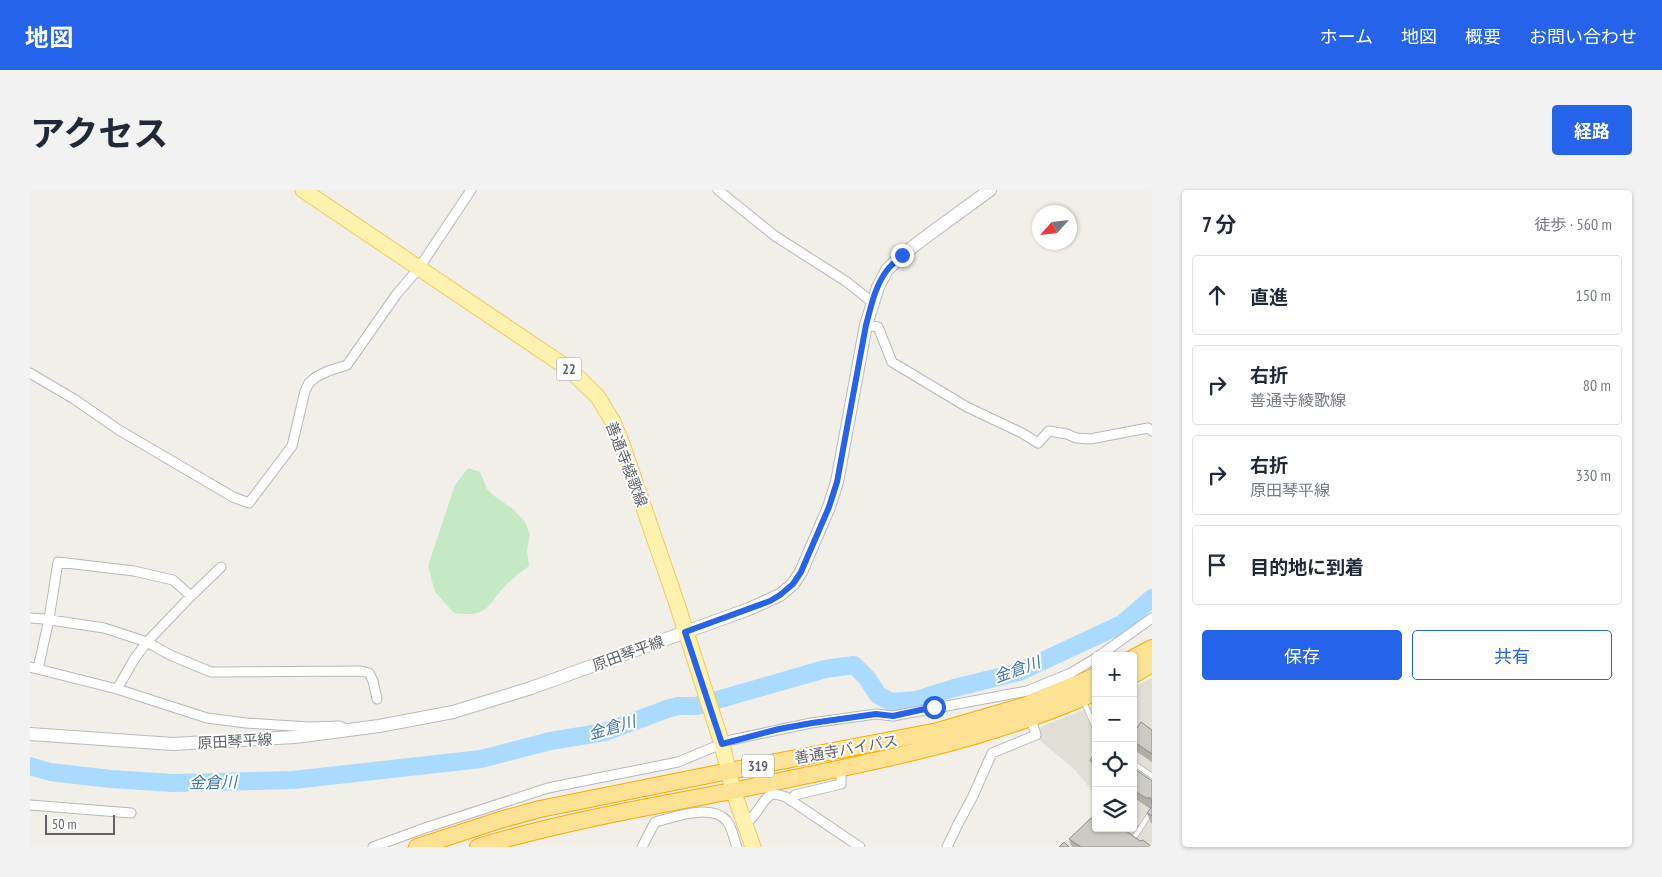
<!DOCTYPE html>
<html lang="ja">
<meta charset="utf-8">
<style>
body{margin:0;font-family:"PT Sans Narrow","Noto Sans JP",sans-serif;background:#f2f2f3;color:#1f2937}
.controls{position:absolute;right:15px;bottom:15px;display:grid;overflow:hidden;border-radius:5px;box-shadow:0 1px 4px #0004}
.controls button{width:45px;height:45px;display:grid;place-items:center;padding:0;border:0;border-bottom:1px solid #e0e1e3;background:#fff;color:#1f2937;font:25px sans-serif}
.compass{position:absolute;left:1002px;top:15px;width:45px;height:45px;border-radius:50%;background:#fff;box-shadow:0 1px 4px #0004;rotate:243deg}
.scale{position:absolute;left:15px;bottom:12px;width:70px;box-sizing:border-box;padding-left:5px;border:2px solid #5f6368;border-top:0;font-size:14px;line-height:18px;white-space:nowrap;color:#5f6368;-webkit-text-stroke:4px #fff;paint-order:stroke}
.stop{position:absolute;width:15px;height:15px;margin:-11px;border:4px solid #2563eb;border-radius:50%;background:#fff}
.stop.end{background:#2563eb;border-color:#fff;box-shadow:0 1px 5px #0008}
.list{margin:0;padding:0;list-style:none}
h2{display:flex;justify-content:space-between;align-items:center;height:65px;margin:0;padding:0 20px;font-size:21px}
h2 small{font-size:16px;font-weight:400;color:#747a83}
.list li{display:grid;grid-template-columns:32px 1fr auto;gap:15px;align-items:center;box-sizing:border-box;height:80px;margin:0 10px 10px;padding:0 10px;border:1px solid #e0e1e3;border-radius:5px}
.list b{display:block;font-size:19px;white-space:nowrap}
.list p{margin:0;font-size:16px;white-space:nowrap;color:#747a83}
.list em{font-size:16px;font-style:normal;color:#747a83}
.actions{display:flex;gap:10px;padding:15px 20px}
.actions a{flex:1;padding:11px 0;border:1px solid #2563eb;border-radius:5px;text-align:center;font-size:18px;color:#2563eb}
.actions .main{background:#2563eb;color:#fff}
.icon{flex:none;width:28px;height:28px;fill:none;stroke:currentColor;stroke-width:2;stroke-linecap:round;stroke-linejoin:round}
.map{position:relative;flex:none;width:1122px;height:657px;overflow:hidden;border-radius:5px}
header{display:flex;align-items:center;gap:30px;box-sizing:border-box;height:70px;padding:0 25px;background:#2563eb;color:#fff}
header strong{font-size:24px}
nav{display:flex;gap:28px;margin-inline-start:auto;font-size:18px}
.intro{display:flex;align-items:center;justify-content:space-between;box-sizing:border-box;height:120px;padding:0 30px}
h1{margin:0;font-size:35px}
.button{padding:12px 22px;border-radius:5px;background:#2563eb;color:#fff;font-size:18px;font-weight:700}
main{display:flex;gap:30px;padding:0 30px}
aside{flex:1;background:#fff;border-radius:5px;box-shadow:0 1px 4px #0004}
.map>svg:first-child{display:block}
.education{fill:#e1ded6}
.green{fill:#c5e8c5}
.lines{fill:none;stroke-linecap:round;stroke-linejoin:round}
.river{stroke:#aadaff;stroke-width:18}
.lane-casing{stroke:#b5b8bc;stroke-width:6}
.street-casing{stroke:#b5b8bc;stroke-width:11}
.secondary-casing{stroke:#b6babf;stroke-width:14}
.primary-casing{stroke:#f2c960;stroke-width:17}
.highway-casing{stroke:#f9ab00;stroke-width:18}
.lane{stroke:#fff;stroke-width:4.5}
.street{stroke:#fff;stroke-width:9}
.secondary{stroke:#fff;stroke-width:12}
.primary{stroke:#fff2af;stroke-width:15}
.highway{stroke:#fde293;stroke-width:16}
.wall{fill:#afaea9}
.building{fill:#cccac5;stroke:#8f8d8a}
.route{stroke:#2563eb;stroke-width:6}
.labels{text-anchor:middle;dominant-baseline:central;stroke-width:4;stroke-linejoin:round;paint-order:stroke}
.shield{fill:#fff;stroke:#8f9295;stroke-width:1}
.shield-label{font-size:14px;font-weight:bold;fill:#5f6368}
.street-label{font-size:15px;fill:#5f6368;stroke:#fff}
.water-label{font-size:16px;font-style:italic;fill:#4174aa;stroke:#fff}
</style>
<header>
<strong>地図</strong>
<nav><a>ホーム</a><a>地図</a><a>概要</a><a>お問い合わせ</a></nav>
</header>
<div class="intro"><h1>アクセス</h1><a class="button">経路</a></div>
<main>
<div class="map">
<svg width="1122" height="657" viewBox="0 0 1122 657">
<rect width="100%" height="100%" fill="#f1efe8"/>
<!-- education -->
<path class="education" d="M 1122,488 L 1122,657 L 1032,657 L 1053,639 L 1061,628 L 1066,618 L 1066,638 L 1103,638 L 1103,497 Z
M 1066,515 L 1066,606 L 1046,581 L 1006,547 L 1010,542 L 1008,538 Z"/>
<!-- green -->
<path class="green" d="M 438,278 L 450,282 L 457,299 L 463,305 L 483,319 L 495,332 L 500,344 L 497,361 L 499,376 C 491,382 484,387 477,394 C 456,415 460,428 424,423 L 405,402 L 398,376 L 425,295 Z"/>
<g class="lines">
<!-- river -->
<path class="river" d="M 0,576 L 20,582 L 81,589 L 143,593 L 263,590 L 451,569 L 520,551 L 575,542 L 637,519 L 648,516 L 666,516 L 795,479 L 824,475 L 837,488 L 848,505 L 861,512 L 886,510 L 924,498 L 989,482 L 1092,434 L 1122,408"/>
<defs>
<path id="lane" d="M 1054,512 L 1066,540
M 1103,573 L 1122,586
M 1105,646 L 1122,621"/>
<path id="street" d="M 688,0 L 745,46 L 817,92 L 842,112
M 836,135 L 848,137 L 862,172 L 937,217 L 992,243 L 1008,253 L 1019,241 L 1037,244 L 1046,248 L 1060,249 L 1118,238 L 1122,241
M 0,183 L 44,209 L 89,240 L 203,307 L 219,313 L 262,256 L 275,201 L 279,193 L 286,187 L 298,181 L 317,175 L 366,105 L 389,78 L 441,0
M 0,428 L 14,429 L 74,438 L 117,452 L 140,465 L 181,482 L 331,481 L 339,483 L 343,491 L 347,509
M 1069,466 L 1122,428
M 0,477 L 87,499 L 177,528 L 216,533 L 279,537 L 309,536 L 312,537
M 8,479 L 19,429 L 28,372 L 104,381 L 143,390 L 161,406
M 87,499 L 105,468 L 117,452 L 159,408 L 191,377
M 761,611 L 765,605 L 811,594 L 811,578
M 0,615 L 101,623
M 715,633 C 727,628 733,605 744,604 C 747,604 752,606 756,607 L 830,657
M 343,657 L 395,638 L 518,598 L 648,572 L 701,550 L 781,533 L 846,524 L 863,526 L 997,501 L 1041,483 L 1066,468
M 612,657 L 625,632 C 645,627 681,613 697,631 C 702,637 704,650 707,657
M 917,657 L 928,634 L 943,606 L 962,563 L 1006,545 L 1001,528"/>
<path id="secondary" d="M 0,544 L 143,554 L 265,547 L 349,536 L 423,522 L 501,498 L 719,419 L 750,405 L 763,394 L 771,382 L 799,317 L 807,292 L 836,135 L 848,97 L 857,80 L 872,65 L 897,46 L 960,0"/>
<path id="primary" d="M 273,0 L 539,179 L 568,207 L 583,232 L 593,257 L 647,414 L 692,554 L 703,600 L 723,657"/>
<path id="highway" d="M 1103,468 L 1122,458
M 1103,485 L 1122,474
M 387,657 L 470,630 L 510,619 L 699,581 L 908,541 L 997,515 L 1066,486
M 448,657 C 531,632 617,617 702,601 C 740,593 779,585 817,577 C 902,559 986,538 1066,502"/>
</defs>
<!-- lane casing -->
<use href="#lane" class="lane-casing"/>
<!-- street casing -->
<use href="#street" class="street-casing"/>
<!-- secondary casing -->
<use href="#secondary" class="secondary-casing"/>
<!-- primary casing -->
<use href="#primary" class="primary-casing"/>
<!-- highway casing -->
<use href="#highway" class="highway-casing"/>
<!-- lane -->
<use href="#lane" class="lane"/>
<!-- street -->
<use href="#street" class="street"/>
<!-- secondary -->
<use href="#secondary" class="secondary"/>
<!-- primary -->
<use href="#primary" class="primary"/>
<!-- highway -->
<use href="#highway" class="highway"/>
</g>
<!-- wall -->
<path class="wall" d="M 1122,540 L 1122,572 L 1103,559 L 1103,544 Z
M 1066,562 L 1066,581 L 1064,580 L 1060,570 Z
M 1103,578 L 1122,591 L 1122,633 L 1121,633 L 1117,623 L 1121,618 L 1119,618 L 1103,607 Z
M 1064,632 L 1079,641 L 1110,651 L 1122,657 L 1042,657 L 1039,649 Z"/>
<!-- building -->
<path class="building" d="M 1111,532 L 1122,540 L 1122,564 L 1103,551 L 1103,544 Z
M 1066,562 L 1066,574 L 1060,570 Z
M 1103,578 L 1122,591 L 1122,615 L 1121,608 L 1116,608 L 1103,600 Z
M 1122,616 L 1122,626 L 1117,623 Z
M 1061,628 L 1064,632 L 1066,630 L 1066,638 L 1077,638 L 1079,641 L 1081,638 L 1092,638 L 1110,651 L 1113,650 L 1122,657 L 1051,657 L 1039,649 Z
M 1034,652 L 1039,657 L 1029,657 Z"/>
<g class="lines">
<!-- route -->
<path class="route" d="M 872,65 C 868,70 862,74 858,79 C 845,95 841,117 836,135 L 807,292 L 799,317 L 771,382 L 763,394 L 750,405 L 740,411 L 655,442 L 692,554 L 749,539 L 782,533 L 846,524 L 863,526 L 904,517"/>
</g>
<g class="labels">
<!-- shield labels -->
<g class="shield">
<rect x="526.5" y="167.5" width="25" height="23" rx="4"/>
<rect x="712" y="564.5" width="32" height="23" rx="4"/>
</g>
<g class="shield-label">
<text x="539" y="179">22</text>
<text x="728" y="576">319</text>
</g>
<!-- street labels -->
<g class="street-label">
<text transform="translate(597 274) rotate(69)">善通寺綾歌線</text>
<text transform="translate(598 463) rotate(-20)">原田琴平線</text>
<text transform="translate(205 551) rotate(-3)">原田琴平線</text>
<text transform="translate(816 559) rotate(-10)">善通寺バイパス</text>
</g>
<!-- water labels -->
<g class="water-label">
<text transform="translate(987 479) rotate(-20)">金倉川</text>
<text transform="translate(582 537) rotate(-16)">金倉川</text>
<text transform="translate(183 592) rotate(-1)">金倉川</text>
</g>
</g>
</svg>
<div class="controls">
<button>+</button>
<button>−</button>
<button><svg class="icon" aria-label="locate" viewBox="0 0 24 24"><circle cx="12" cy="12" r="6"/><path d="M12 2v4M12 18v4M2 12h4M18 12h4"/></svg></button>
<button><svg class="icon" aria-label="layers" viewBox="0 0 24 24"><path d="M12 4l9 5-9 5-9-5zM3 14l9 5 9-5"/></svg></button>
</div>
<svg class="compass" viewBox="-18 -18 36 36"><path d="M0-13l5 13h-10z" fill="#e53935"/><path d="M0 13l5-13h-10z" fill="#747a83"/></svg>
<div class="scale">50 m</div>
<div class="stop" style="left:904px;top:517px"></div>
<div class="stop end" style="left:872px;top:65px"></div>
</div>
<aside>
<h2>7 分<small>徒歩 · 560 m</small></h2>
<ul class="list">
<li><svg class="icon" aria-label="ahead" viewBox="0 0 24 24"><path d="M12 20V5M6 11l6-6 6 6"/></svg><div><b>直進</b></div><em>150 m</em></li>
<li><svg class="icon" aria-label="right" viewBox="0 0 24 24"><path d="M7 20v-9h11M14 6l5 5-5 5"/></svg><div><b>右折</b><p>善通寺綾歌線</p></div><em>80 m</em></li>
<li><svg class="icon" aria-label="right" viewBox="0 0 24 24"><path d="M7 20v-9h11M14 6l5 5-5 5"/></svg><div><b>右折</b><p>原田琴平線</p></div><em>330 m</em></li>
<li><svg class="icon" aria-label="arrive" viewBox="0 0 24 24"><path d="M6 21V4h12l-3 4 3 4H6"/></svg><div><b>目的地に到着</b></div></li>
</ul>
<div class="actions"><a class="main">保存</a><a>共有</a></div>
</aside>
</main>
